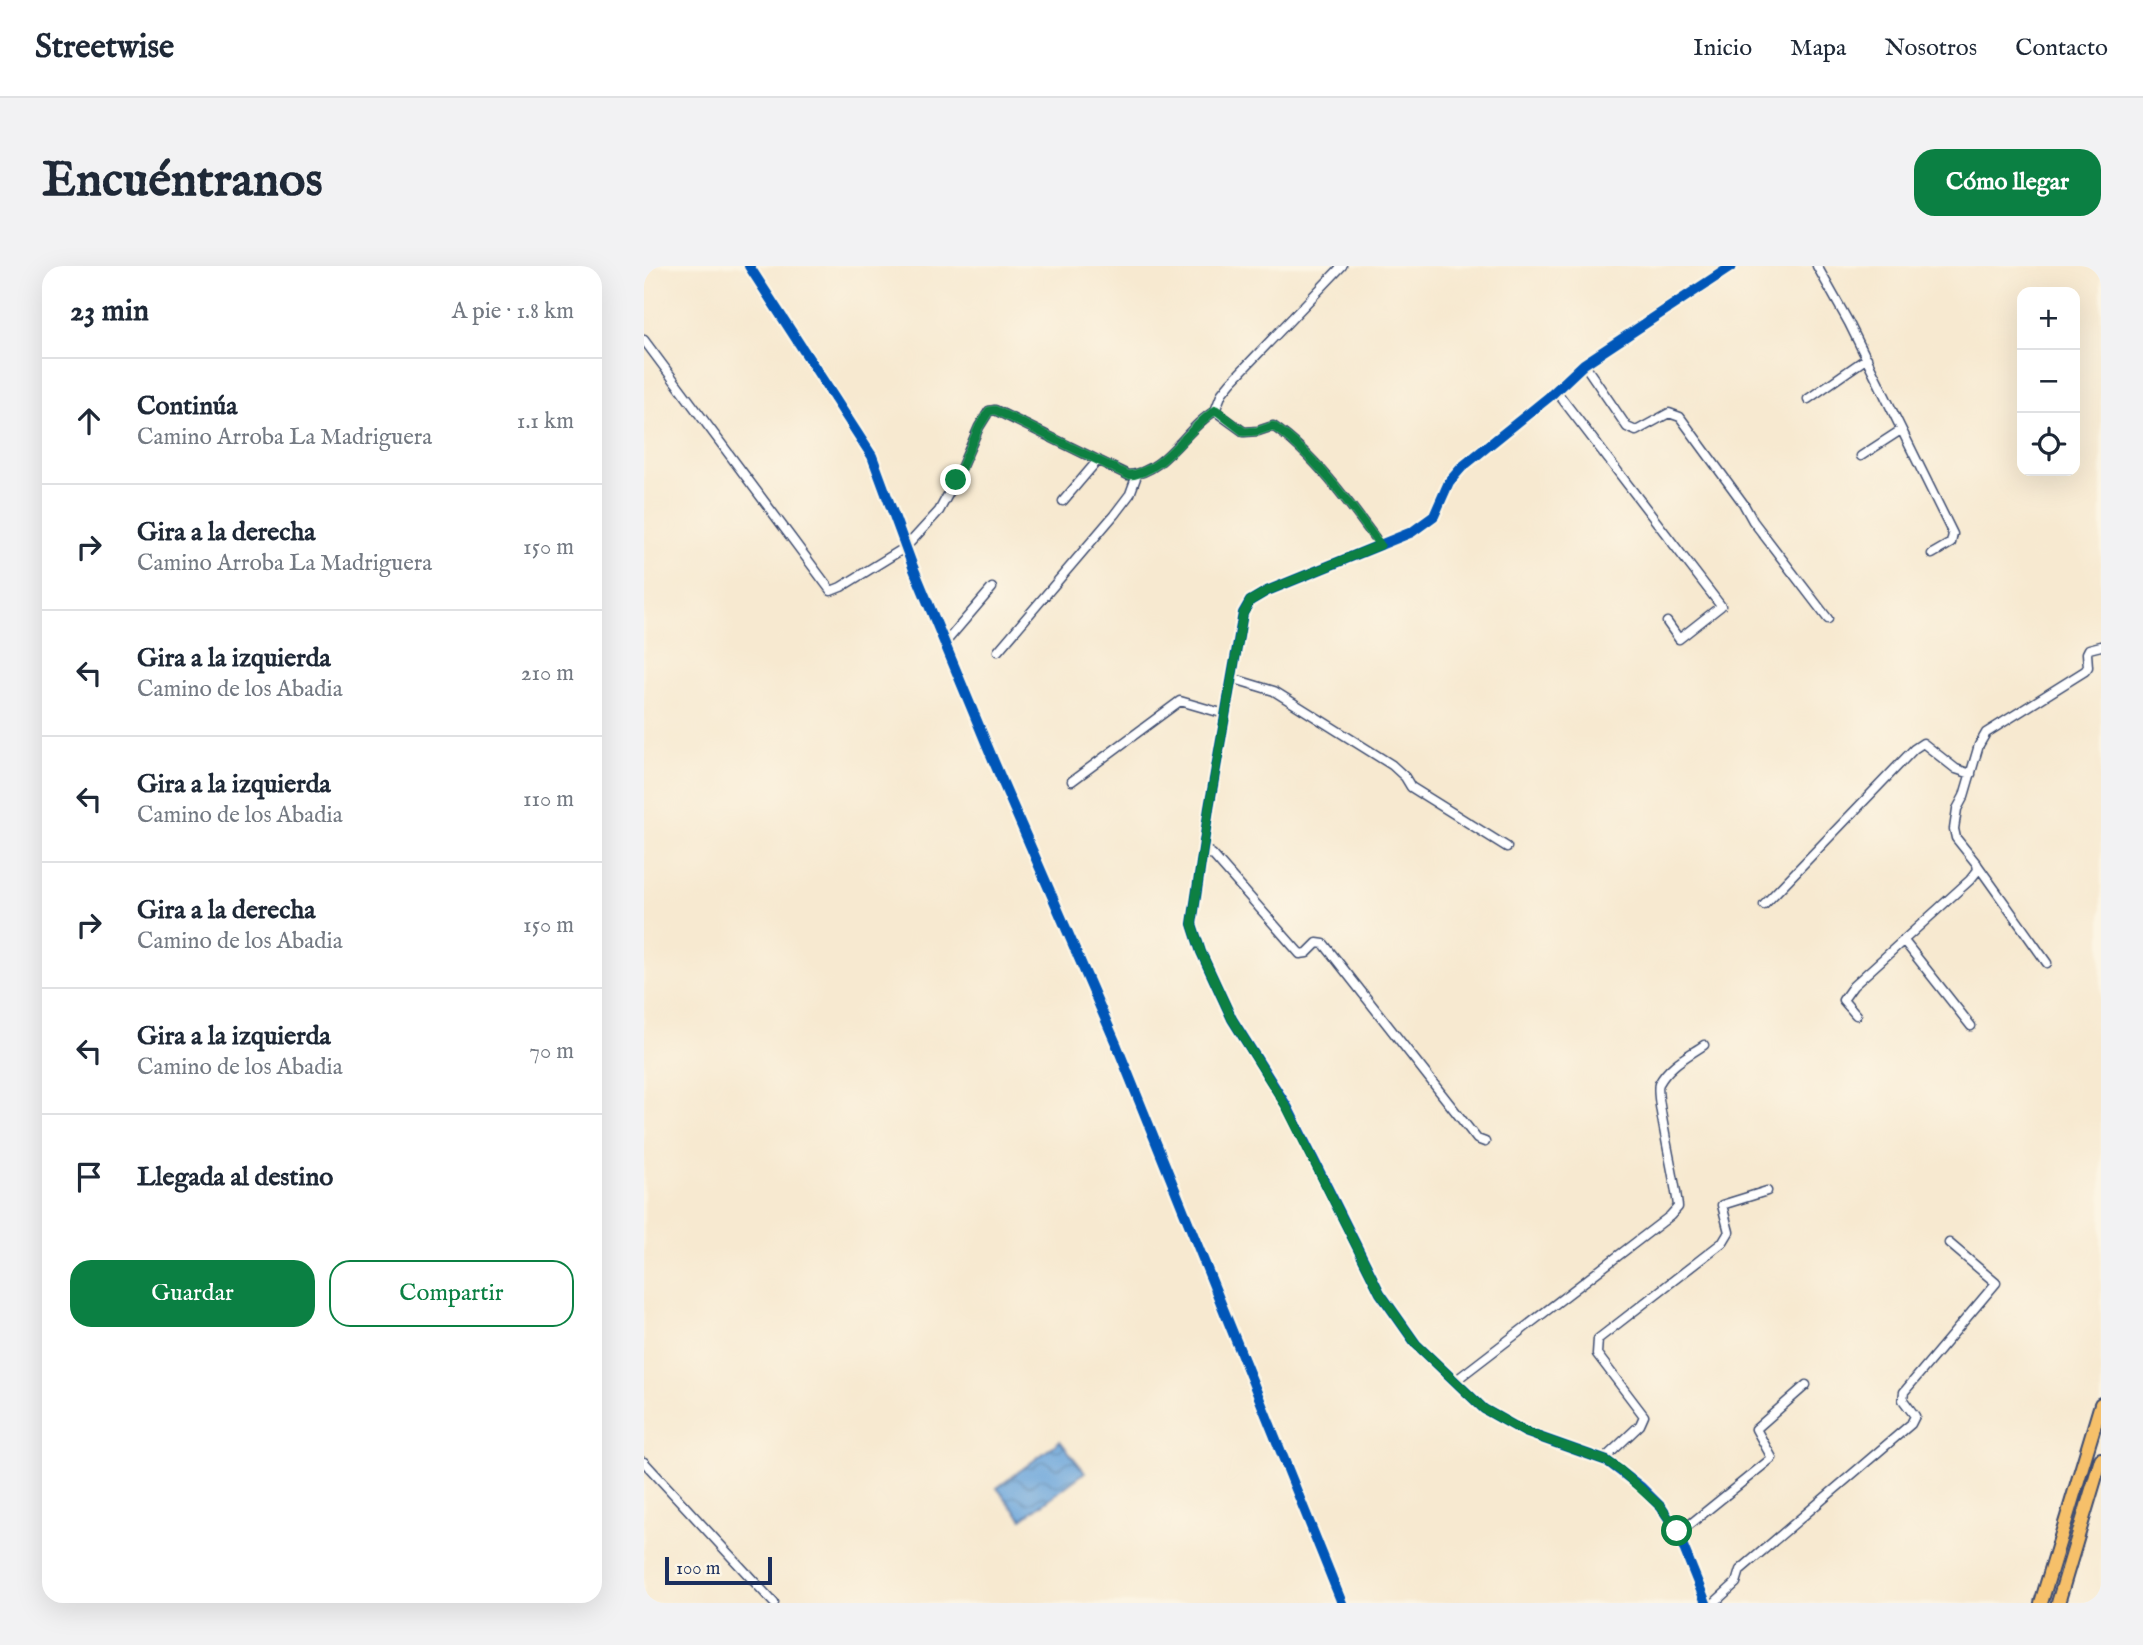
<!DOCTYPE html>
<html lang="es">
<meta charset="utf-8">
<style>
body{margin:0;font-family:"IM FELL English",serif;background:#f2f2f3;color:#1f2937}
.controls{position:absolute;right:21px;top:21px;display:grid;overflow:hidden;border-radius:14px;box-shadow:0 7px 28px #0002}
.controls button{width:63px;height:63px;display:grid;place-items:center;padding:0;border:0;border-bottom:2px solid #e0e1e3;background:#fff;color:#1f2937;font:35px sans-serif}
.scale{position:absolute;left:21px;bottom:18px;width:107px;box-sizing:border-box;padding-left:7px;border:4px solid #1b2f5e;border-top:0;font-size:19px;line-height:24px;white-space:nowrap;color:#1b2f5e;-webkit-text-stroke:5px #fcf5e5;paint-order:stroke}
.stop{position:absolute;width:21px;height:21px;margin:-16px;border:5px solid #0b8043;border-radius:50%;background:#fff}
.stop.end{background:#0b8043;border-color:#fff;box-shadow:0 2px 7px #0008}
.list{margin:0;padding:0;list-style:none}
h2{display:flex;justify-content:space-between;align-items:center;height:91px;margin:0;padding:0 28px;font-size:30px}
h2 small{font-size:23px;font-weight:400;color:#747a83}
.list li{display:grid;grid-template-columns:46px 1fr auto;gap:21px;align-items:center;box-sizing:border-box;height:126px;padding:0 28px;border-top:2px solid #e0e1e3}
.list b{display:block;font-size:26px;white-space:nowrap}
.list p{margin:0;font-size:23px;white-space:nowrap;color:#747a83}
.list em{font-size:23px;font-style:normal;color:#747a83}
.actions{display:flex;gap:14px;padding:21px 28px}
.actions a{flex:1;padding:16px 0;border:2px solid #0b8043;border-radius:21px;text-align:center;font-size:24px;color:#0b8043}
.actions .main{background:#0b8043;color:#fff}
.icon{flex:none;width:38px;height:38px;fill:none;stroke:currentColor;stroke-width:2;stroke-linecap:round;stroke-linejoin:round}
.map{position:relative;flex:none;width:1457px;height:1337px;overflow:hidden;border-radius:21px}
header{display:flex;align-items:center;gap:42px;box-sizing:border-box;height:98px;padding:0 35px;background:#fff;border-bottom:2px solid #e0e1e3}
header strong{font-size:33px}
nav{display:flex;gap:38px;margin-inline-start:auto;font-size:24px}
.intro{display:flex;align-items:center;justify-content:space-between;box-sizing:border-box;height:168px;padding:0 42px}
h1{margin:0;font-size:49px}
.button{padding:18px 32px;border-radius:21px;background:#0b8043;color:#fff;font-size:24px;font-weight:700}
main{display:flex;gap:42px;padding:0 42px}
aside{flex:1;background:#fff;border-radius:21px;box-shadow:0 7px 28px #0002}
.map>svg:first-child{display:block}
.water{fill:url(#water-waves);stroke:#436a9c;stroke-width:2}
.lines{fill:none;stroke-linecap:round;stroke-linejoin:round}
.minor-casing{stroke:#3c4b6f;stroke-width:11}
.highway-casing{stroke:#3c4b6f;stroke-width:16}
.minor{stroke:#fff;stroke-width:8}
.highway{stroke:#f6c06b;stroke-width:12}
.cycleway-casing{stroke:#fcf5e5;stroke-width:15}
.cycleway{stroke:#0057b8;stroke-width:10}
.route{stroke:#0b8043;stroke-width:9}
</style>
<header>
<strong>Streetwise</strong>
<nav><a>Inicio</a><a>Mapa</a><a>Nosotros</a><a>Contacto</a></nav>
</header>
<div class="intro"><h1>Encuéntranos</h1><a class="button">Cómo llegar</a></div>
<main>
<aside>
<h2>23 min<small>A pie · 1.8 km</small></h2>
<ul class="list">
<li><svg class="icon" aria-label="ahead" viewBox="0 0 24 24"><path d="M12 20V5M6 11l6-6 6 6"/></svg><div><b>Continúa</b><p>Camino Arroba La Madriguera</p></div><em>1.1 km</em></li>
<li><svg class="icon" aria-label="right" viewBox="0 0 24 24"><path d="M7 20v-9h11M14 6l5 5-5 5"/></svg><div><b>Gira a la derecha</b><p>Camino Arroba La Madriguera</p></div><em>150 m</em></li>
<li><svg class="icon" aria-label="left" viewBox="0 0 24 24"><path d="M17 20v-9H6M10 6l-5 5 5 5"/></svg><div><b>Gira a la izquierda</b><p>Camino de los Abadia</p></div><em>210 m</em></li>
<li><svg class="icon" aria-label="left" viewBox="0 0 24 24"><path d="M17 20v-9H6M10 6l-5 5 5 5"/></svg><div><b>Gira a la izquierda</b><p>Camino de los Abadia</p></div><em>110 m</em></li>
<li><svg class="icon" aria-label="right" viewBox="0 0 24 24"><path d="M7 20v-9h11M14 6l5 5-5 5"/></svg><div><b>Gira a la derecha</b><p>Camino de los Abadia</p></div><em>150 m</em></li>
<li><svg class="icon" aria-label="left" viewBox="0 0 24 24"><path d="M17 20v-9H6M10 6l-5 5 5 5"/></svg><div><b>Gira a la izquierda</b><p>Camino de los Abadia</p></div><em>70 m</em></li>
<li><svg class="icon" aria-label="arrive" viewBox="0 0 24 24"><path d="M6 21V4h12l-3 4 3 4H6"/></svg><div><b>Llegada al destino</b></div></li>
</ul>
<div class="actions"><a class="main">Guardar</a><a>Compartir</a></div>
</aside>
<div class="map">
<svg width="1457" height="1337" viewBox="0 0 1457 1337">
<defs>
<pattern id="water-waves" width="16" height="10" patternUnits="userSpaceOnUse" patternTransform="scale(1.75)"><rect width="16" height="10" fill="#6ba5db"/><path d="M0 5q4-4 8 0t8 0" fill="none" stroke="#5787b5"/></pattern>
</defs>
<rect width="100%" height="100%" fill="#fcf5e5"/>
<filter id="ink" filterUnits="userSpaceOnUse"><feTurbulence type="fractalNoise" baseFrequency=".0143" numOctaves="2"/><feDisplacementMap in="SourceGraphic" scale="14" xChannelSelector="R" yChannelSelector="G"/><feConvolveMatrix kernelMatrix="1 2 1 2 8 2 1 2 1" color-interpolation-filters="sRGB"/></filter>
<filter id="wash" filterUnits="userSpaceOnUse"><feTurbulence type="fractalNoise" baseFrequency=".00686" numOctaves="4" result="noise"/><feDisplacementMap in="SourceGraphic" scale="28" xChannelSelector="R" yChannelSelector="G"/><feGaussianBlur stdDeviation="1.57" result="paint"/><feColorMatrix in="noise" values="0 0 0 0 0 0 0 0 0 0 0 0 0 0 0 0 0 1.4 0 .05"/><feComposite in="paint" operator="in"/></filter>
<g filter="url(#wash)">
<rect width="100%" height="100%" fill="#f7e9d0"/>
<!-- water -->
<path class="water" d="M 416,1175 L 441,1206 L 378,1253 L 353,1222 Z"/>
</g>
<g filter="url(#ink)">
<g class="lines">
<defs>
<path id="minor" d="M 105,0 L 228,190 L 269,301 L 350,496 L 473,780 L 698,1337
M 1173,0 L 1205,57 L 1309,268 L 1307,277 L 1288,288
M 0,74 L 187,325 L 197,321 L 262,281 L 295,245 L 312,214 L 335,161 L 345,145 L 351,144 L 484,209 C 521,208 541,162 571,145 L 578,127 L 587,116 L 698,0
M 940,98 L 983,161 L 992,165 L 1025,147 L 1036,151 L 1099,237 L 1109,255 L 1184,353
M 912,125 L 1077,340 L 1035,373 L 1023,356
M 1164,133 L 1223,92
M 571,145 L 600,166 L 614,165 L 629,160 C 671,189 706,238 736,279
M 1217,190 L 1257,164
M 419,235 L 454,194
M 301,377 L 348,322
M 354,385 L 470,249 L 486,228 L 493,209
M 587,412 L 630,425 L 748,499 L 761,511 L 767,521 L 863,581
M 428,515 L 536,435 L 581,448
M 559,582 L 568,588 L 656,688 L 663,687 L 673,677 L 680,678 L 833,873 L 841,876
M 1120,639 L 1270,483 L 1279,477 L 1312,503 L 1327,508
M 1260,675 L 1327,760
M 1403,697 L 1332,597 L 1312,572 L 1310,563 L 1313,543 L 1320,530 L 1335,479 L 1342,467 L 1441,405 L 1444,401 L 1443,387 L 1445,383 L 1457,380
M 1212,749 L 1199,734 L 1209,720 L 1326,614 L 1334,604 L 1333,598
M 811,1115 L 1026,950 L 1034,941 C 1033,920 1010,827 1015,818 C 1025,799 1044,790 1060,779
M 959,1194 L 996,1159 L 1000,1150 L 953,1088 L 954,1073 L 1079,976 L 1085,966 L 1078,939 L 1123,925
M 0,1196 L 130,1337
M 1034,1268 L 1128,1192 L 1112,1163 L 1162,1119
M 1062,1337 L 1033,1265 L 1017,1241 L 997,1221 L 963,1195 L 881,1166 L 840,1143 L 772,1078 L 736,1027 L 644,842 L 588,753 L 557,686 L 548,658 L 565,542 L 599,347 L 606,335 L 623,325 L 768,266 L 790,250 L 805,216 L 818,201 L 905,131 L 940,98 L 1088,0
M 1070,1337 L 1092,1317 L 1096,1304 L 1267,1158 L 1271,1150 L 1259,1134 L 1260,1126 L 1352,1017 L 1305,977"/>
<path id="highway" d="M 1397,1337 L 1457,1138
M 1414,1337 L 1457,1193"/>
</defs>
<!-- minor casing -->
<use href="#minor" class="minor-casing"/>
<!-- highway casing -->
<use href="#highway" class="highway-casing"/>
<!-- minor -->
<use href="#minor" class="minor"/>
<!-- highway -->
<use href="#highway" class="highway"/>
<defs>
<path id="cycleway" d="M 105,0 L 228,190 L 269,301 L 350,496 L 473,780 L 698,1337
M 1062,1337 L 1033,1265 L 1017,1241 L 997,1221 L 963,1195 L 881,1166 L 840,1143 L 772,1078 L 736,1027 L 644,842 L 588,753 L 557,686 L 548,658 L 565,542 L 599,347 L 606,335 L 623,325 L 768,266 L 790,250 L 805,216 L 818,201 L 905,131 L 940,98 L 1088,0"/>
</defs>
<!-- cycleway casing -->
<use href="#cycleway" class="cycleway-casing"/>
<!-- cycleway -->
<use href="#cycleway" class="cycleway"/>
</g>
</g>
<g class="lines" filter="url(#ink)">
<!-- route -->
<path class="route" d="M 312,214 L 335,161 L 345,145 L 351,144 L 484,209 C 520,208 543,162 572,144 L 600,166 L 614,165 L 629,160 C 671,189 706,238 736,279 L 623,325 L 606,335 L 599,348 L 565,542 L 548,658 L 557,686 L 588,753 L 643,842 L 736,1027 L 772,1078 L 840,1143 L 881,1166 L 963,1195 L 976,1204 L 1017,1241 L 1033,1265"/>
</g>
</svg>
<div class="controls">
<button>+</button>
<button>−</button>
<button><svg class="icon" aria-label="locate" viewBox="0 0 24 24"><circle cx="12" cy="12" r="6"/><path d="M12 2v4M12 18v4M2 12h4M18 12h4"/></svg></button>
</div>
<div class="scale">100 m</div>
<div class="stop" style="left:1033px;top:1265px"></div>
<div class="stop end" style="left:312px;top:214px"></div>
</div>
</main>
